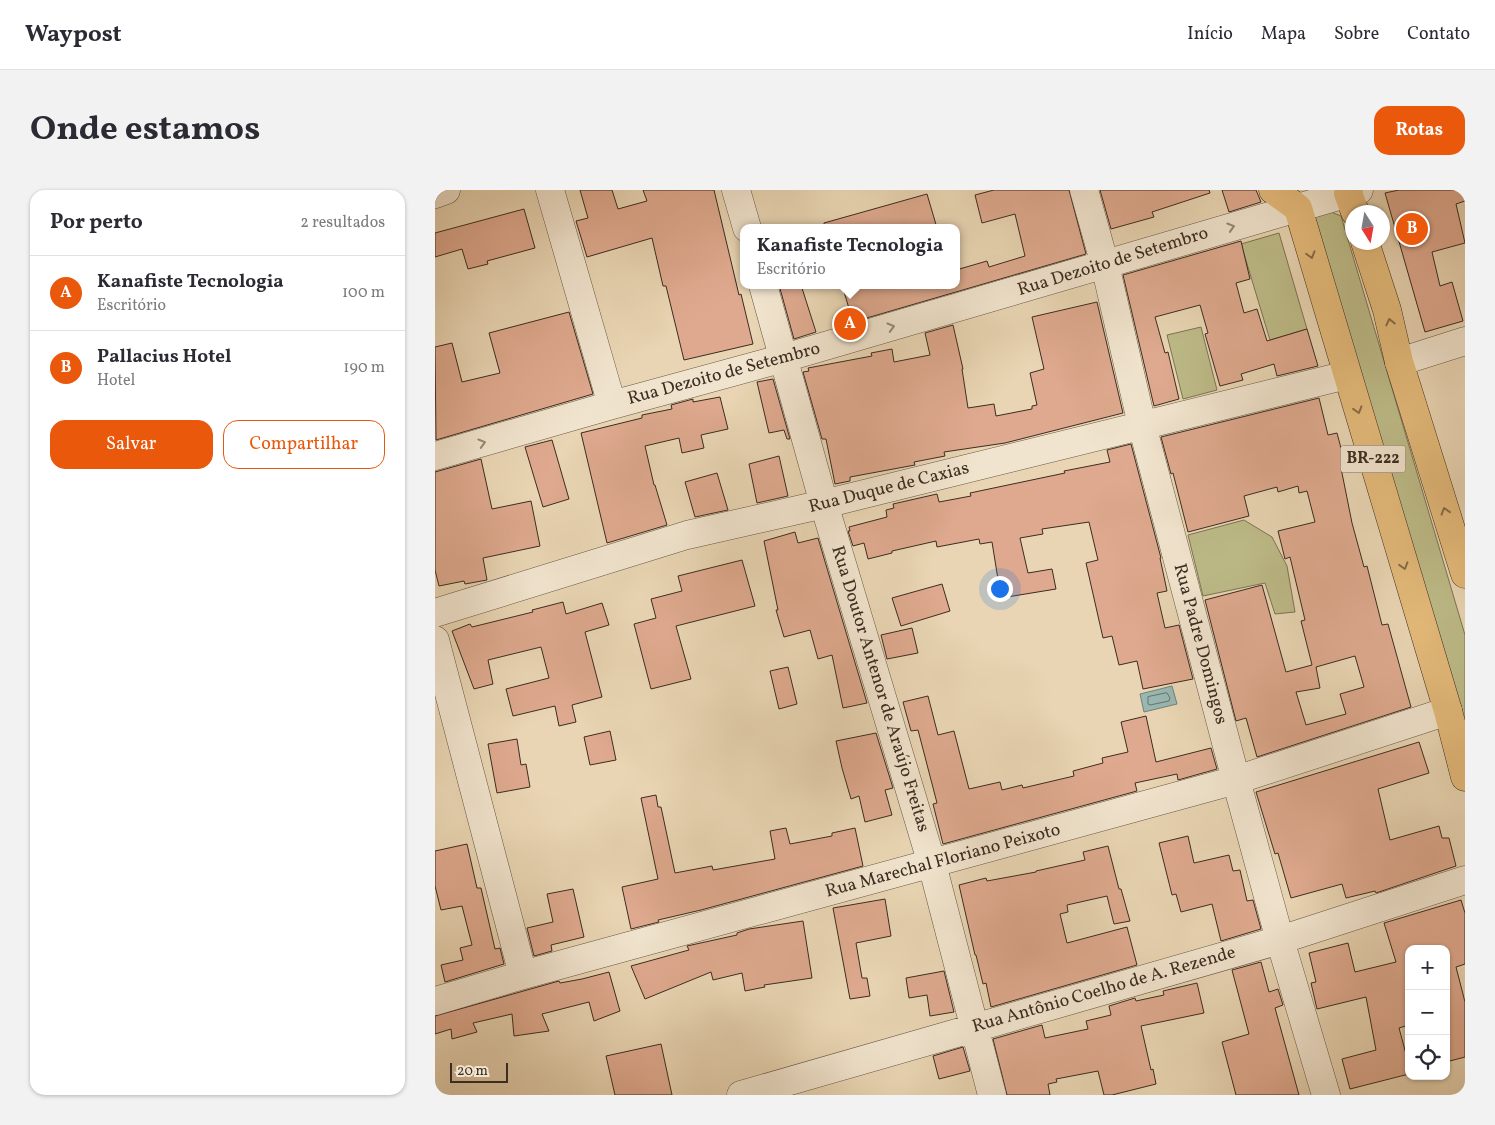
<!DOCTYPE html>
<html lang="pt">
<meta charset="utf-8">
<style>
body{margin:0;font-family:Vollkorn,serif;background:#f2f2f3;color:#2b2b33}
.controls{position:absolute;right:15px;bottom:15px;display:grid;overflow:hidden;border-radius:10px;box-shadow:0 1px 4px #0004}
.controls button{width:45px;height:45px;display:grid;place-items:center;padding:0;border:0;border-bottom:1px solid #e1e1e2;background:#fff;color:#2b2b33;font:25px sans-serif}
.compass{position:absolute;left:910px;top:15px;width:45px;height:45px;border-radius:50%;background:#fff;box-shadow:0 1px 4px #0004;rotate:169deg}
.scale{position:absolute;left:15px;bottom:12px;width:58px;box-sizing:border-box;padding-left:5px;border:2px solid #3c2c21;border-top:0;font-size:14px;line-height:18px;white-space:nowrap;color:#3c2c21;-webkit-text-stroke:4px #f1e4ce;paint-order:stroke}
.you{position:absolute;left:564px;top:398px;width:18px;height:18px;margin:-12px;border:4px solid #fff;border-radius:50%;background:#1a73e8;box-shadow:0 0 0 8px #1a73e833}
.badge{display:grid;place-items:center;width:32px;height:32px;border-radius:50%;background:#ea580c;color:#fff;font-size:16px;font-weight:700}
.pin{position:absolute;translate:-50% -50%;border:2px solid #fff;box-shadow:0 1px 5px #0006}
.popup{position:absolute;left:305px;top:34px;width:220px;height:65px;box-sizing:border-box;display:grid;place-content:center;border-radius:10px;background:#fff;filter:drop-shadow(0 1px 4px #0005);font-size:16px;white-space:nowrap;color:#7c7c81}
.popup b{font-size:19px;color:#2b2b33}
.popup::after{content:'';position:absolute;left:50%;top:100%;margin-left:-10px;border:10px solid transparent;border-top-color:#fff}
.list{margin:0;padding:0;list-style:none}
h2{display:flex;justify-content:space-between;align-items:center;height:65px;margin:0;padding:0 20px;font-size:21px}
h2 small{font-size:16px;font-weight:400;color:#7c7c81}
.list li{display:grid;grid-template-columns:32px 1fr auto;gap:15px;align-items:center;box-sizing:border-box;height:75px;padding:0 20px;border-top:1px solid #e1e1e2}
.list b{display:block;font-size:19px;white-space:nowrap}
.list p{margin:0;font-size:16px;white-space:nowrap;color:#7c7c81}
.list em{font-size:16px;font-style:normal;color:#7c7c81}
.actions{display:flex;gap:10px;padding:15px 20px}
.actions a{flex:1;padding:11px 0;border:1px solid #ea580c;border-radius:15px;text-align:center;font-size:18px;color:#ea580c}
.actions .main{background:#ea580c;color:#fff}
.icon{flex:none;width:28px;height:28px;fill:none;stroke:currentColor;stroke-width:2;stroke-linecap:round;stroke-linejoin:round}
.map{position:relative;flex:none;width:1030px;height:905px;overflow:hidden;border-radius:15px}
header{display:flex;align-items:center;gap:30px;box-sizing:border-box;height:70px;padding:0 25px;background:#fff;border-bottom:1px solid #e1e1e2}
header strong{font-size:24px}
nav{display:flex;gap:28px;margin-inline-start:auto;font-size:18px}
.intro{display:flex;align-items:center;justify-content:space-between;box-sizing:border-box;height:120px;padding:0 30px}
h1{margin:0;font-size:35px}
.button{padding:12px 22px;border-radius:15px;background:#ea580c;color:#fff;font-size:18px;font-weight:700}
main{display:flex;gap:30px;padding:0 30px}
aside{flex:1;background:#fff;border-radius:15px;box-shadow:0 1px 4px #0004}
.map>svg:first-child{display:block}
.green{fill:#bdbb88;stroke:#7c7454}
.water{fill:#98b8b2;stroke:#738078}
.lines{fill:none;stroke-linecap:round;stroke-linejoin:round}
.shore{stroke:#6a726a;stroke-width:1}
.building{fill:#dea98e;stroke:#3c2c21;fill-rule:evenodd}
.minor-casing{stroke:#675646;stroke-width:29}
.major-casing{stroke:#3c2c21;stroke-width:29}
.minor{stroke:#f1e4ce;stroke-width:28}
.major{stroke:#e4ba7a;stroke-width:28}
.oneway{stroke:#968878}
.oneway2{stroke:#886c49}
.labels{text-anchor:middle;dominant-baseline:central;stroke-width:4;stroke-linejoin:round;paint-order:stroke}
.shield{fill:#f1e4ce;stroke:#726355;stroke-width:1}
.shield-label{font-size:16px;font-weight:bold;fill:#3c2c21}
.street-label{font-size:18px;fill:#3c2c21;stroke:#f1e4ce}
</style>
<header>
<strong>Waypost</strong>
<nav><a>Início</a><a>Mapa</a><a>Sobre</a><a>Contato</a></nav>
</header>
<div class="intro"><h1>Onde estamos</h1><a class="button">Rotas</a></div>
<main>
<aside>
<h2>Por perto<small>2 resultados</small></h2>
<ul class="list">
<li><span class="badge">A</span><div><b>Kanafiste Tecnologia</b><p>Escritório</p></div><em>100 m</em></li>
<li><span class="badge">B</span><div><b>Pallacius Hotel</b><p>Hotel</p></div><em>190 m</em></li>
</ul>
<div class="actions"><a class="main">Salvar</a><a>Compartilhar</a></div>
</aside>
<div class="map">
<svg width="1030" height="905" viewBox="0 0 1030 905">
<rect width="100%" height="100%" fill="#e9d5b3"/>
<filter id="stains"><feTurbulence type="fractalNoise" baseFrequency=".004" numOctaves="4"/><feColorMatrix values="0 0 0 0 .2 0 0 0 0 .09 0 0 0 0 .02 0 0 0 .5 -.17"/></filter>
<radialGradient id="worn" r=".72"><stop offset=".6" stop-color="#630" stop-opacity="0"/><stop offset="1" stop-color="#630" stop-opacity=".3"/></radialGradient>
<!-- green -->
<path class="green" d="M 886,18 L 906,26 L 1030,445 L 1030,553 L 877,34 Z
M 844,43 L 872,139 L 835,150 L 806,54 Z
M 766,137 L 782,200 L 748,209 L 732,145 Z
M 809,330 L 837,347 L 852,376 L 860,422 L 840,424 L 830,393 L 768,406 L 753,345 Z"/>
<!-- water -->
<path class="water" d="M 737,496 L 742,514 L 709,522 L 705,504 Z"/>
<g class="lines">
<!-- shore -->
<path class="shore" d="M 732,503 L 735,508 L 734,511 L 715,515 L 713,514 L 713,507 Z"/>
</g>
<!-- building -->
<path class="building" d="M 145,0 L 177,0 L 183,19 L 212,11 L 208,0 L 279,0 L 304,105 L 306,104 L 318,154 L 249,170 L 231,96 L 228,96 L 217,48 L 152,67 L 141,31 L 153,28 Z
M 559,0 L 634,0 L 651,64 L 418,132 L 407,95 L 521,95 L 521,80 L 552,71 L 554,77 L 590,66 L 580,24 L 547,33 L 540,5 Z
M 665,0 L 774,0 L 775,3 L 717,22 L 719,27 L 676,39 Z
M 787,0 L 821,0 L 826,12 L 794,22 Z
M 964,0 L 1030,0 L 1030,11 L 1021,14 L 1030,53 L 997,62 L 1005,96 L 1017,92 L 1028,131 L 990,142 L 950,3 Z
M 492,4 L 502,38 L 389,38 L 389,33 Z
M 89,19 L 100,58 L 52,71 L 53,74 L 33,79 L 27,59 L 0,67 L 0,43 Z
M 806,51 L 815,89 L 801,93 L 809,123 L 822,119 L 832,151 L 872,139 L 883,176 L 842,186 L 839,174 L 806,184 L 808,190 L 785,196 L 770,144 L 773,143 L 765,115 L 720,127 L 730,163 L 733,162 L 744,209 L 719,216 L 688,85 Z
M 344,95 L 366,95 L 381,142 L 359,149 Z
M 662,112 L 688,223 L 570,253 L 509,262 L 510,266 L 479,272 L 480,275 L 415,287 L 415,291 L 400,294 L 391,249 L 387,249 L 368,182 L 374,181 L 373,178 L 437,166 L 436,163 L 457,159 L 459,172 L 495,165 L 490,143 L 518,135 L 528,179 L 527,179 L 533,218 L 559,214 L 561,226 L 597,219 L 597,216 L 602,215 L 595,183 L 609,179 L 597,127 Z
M 134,122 L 158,204 L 1,250 L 0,157 L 17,153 L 27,192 L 65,183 L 54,143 Z
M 338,189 L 355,249 L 352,249 L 349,240 L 334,243 L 322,192 Z
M 285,207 L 293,239 L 266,245 L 269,258 L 247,263 L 244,248 L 210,256 L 219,295 L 220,295 L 232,335 L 172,353 L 146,243 L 207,228 L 207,225 L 237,219 L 236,215 L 258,209 L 258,212 Z
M 884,208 L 893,245 L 902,243 L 911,277 L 906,278 L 917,333 L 929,377 L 932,376 L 947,435 L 953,434 L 976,517 L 822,567 L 811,528 L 801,531 L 770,410 L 827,395 L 851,482 L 877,475 L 866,431 L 870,430 L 855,367 L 850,369 L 843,341 L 880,332 L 872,301 L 864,303 L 863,296 L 843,302 L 842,297 L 809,306 L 814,326 L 753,342 L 738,283 L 736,284 L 726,247 ZM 920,466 L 929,497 L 905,504 L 911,524 L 871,535 L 861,502 L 885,498 L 881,477 Z
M 117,250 L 134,309 L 108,317 L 90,257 Z
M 696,254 L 726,368 L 725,368 L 732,401 L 722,403 L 730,438 L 744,435 L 758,489 L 708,499 L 702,471 L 684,475 L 677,446 L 668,448 L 651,373 L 663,370 L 654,332 L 607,339 L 608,344 L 585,348 L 593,383 L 617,379 L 621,399 L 566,408 L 557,352 L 545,354 L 544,349 L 502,357 L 501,351 L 457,361 L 457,363 L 433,369 L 429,353 L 418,356 L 413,341 L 415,341 L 414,337 L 452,327 L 451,320 L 459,318 L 458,314 L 502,304 L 504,312 L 536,306 L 535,303 L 630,283 L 629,281 L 675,272 L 672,260 Z
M 344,266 L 353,306 L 322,313 L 314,274 Z
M 46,269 L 57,319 L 96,311 L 105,356 L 48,368 L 52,390 L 30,394 L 29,391 L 4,396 L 0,380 L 0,282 Z
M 282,283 L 293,320 L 260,327 L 250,292 Z
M 360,342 L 363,353 L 383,348 L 432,513 L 408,518 L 397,465 L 383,469 L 375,440 L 349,447 L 341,420 L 343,420 L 329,351 Z
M 307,370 L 320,416 L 241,436 L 256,489 L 216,499 L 199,434 L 221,428 L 216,409 L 247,401 L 243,386 Z
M 507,394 L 515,421 L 466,436 L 457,408 Z
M 128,412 L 131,424 L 167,413 L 174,435 L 150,442 L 167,507 L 137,515 L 141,532 L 124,536 L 120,516 L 78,526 L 71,499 L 114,488 L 106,457 L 53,470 L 58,494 L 39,499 L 17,441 L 35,434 L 37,437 L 98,422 L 97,420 Z
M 477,438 L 483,463 L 452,469 L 446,445 Z
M 353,477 L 362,514 L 344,519 L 335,481 Z
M 493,506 L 503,545 L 519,541 L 534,599 L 565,592 L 567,600 L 587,595 L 588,598 L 639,586 L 638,581 L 668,573 L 667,568 L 693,562 L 686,532 L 711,526 L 721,572 L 776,558 L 782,579 L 743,590 L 742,584 L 700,593 L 702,601 L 508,654 L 498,614 L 502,613 L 483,540 L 476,541 L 468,512 Z
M 175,541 L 181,570 L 155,575 L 149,547 Z
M 441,543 L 458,598 L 450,600 L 457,625 L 430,632 L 424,606 L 416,609 L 407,578 L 401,551 Z
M 82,549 L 86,575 L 91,574 L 95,597 L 62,603 L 53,554 Z
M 984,552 L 994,583 L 943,599 L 955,650 L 1004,636 L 1007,648 L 1014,648 L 1021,676 L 941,703 L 940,701 L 911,708 L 907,694 L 856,708 L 843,663 L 840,664 L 821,602 Z
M 221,605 L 223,617 L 226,617 L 240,683 L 277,676 L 278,680 L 340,669 L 335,641 L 351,638 L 355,654 L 397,646 L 397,643 L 420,638 L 428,676 L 266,720 L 223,730 L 224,732 L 196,739 L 187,697 L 223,689 L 206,608 Z
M 753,646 L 759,673 L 794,665 L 798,681 L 805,680 L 812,711 L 818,710 L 826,739 L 786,751 L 777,714 L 746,722 L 741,704 L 737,705 L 724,653 Z
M 32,654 L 42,698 L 46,698 L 60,759 L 65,758 L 69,774 L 10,792 L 6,775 L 28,770 L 25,758 L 37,755 L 27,716 L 6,720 L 0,696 L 0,661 Z
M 673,656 L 684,699 L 686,699 L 695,731 L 679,734 L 672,706 L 632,715 L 633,722 L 625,724 L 632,753 L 692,737 L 702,775 L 556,817 L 551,793 L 548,794 L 541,765 L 540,765 L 524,695 L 551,688 L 552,691 L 601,682 L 601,681 L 650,670 L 648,662 Z
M 138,699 L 149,747 L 116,755 L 117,761 L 99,766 L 92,738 L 118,732 L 112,704 Z
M 450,709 L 456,746 L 421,753 L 427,788 L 432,788 L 435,806 L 415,809 L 398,718 Z
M 1026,710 L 1030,723 L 1030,774 L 1021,777 L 1030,812 L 1030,867 L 1011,872 L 1011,759 L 974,759 L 974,835 L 964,838 L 974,875 L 974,884 L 915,899 L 907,869 L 941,860 L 931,807 L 882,819 L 876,793 L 881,792 L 874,763 L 913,753 L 920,782 L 961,772 L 949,733 Z
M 368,731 L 377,788 L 329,795 L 330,797 L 310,801 L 307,783 L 278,790 L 276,782 L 210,809 L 196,776 L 254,760 L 252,756 L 302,745 L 302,743 L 314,739 Z
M 826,772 L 834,802 L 843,799 L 848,815 L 840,818 L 864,905 L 801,905 L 787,852 L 814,844 L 797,780 Z
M 509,781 L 519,822 L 495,826 L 492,805 L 474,808 L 471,788 Z
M 174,782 L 185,821 L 159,831 L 154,812 L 107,824 L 114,841 L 79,846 L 77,824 L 38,833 L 42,842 L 17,849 L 16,839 L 0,844 L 0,826 L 124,791 L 125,793 L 147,789 Z
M 762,793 L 769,823 L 706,836 L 716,880 L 718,879 L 721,894 L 677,905 L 669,905 L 663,881 L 621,889 L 622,892 L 613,894 L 615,905 L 572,905 L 558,849 L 607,835 L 610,848 L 653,839 L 651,831 L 676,825 L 674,816 L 700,808 L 701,811 L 729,805 L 728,801 Z
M 226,854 L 237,905 L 180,905 L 171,866 Z
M 528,857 L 535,881 L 504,889 L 498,866 Z"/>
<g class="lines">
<defs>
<path id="minor" d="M 115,0 L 177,215
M 301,0 L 312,38
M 649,0 L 670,75 L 707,235 L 801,590 L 845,750 L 891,905
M 0,4 L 11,0
M 328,95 L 389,314 L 497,674 L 557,905
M 964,172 L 1030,151
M 0,266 L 177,215 L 349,168 L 924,0
M 0,423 L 252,345 L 389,314 L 912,185
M 0,450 L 88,785
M 0,811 L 88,785 L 801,590 L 1013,521
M 306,905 L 845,750 L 1030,690"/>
<path id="major" d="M 838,0 L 863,18 L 1013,521 L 1030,587
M 914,0 L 913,3 L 920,22
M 930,52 L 952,120 L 964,172 L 1030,384"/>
</defs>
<!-- minor casing -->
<use href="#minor" class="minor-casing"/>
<!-- major casing -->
<use href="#major" class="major-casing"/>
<!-- minor -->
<use href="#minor" class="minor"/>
<!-- major -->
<use href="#major" class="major"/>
</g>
<!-- one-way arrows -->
<defs><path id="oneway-chevron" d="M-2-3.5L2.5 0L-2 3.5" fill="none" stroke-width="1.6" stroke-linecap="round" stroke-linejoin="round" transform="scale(1.25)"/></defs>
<g class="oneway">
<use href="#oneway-chevron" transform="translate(796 37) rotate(-17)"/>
<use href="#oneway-chevron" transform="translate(456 137) rotate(-16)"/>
<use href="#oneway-chevron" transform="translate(47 253) rotate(-16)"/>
</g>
<g class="oneway2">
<use href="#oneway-chevron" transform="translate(876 65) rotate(74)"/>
<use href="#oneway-chevron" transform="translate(955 132) rotate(-103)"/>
<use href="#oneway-chevron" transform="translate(923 220) rotate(73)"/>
<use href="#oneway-chevron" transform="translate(1010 321) rotate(-107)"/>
<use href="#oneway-chevron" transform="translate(969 376) rotate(73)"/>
</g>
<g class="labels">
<!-- shield labels -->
<rect class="shield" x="905.5" y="255.5" width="65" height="27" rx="4"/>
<g class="shield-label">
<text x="938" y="269">BR-222</text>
</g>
<!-- street labels -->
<g class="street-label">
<text transform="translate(678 72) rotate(-17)">Rua Dezoito de Setembro</text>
<text transform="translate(289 184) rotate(-15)">Rua Dezoito de Setembro</text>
<text transform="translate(454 298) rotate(-14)">Rua Duque de Caxias</text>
<text transform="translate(765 454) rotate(75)">Rua Padre Domingos</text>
<text transform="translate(445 499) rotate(73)">Rua Doutor Antenor de Araújo Freitas</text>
<text transform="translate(508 671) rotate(-15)">Rua Marechal Floriano Peixoto</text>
<text transform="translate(669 800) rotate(-16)">Rua Antônio Coelho de A. Rezende</text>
</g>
</g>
<rect width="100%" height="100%" filter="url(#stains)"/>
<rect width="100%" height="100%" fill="url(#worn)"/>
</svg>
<div class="controls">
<button>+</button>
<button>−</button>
<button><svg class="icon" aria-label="locate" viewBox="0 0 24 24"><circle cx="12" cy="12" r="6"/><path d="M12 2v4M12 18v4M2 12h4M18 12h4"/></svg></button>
</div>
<svg class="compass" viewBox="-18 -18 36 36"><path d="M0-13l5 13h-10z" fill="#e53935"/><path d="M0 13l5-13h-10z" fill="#7c7c81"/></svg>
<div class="scale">20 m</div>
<div class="you"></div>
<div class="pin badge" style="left:415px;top:134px">A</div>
<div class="popup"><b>Kanafiste Tecnologia</b>Escritório</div>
<div class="pin badge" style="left:977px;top:39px">B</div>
</div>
</main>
